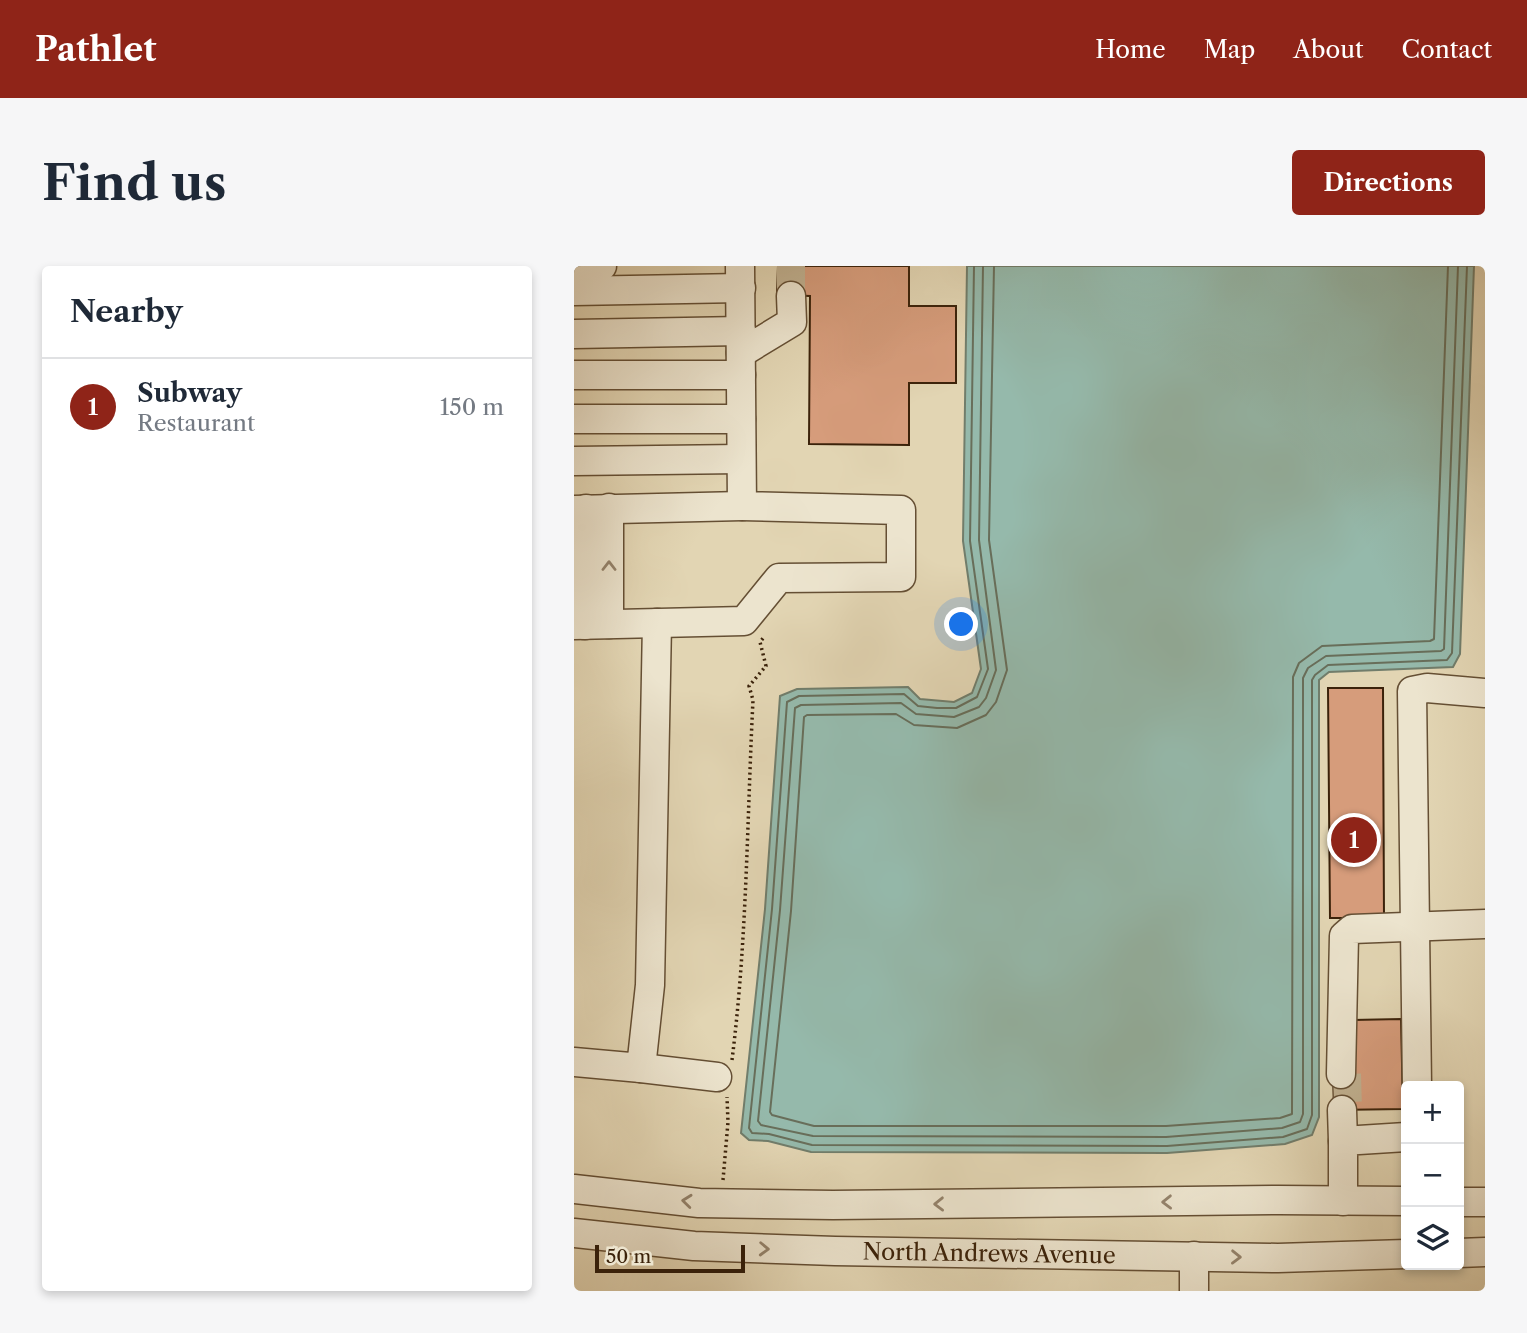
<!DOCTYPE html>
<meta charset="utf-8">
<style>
body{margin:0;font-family:"Libre Caslon Text",serif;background:#f6f6f7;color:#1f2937}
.controls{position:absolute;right:21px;bottom:21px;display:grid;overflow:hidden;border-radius:7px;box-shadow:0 4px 10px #0003}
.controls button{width:63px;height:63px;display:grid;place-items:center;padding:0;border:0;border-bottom:2px solid #e0e1e3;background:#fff;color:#1f2937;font:35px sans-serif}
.scale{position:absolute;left:21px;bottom:18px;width:150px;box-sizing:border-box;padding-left:7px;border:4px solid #3b220a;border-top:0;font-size:19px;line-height:24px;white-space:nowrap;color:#3b220a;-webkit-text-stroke:5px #ece4ce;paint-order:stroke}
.you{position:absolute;left:388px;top:359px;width:24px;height:24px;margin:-18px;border:5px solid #fff;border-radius:50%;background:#1a73e8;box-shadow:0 0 0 10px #1a73e833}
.badge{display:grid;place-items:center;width:46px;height:46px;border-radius:50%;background:#8f2418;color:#fff;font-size:23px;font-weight:700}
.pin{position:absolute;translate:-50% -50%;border:4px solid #fff;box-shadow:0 2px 7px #0006}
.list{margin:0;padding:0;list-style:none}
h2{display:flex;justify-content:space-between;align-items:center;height:91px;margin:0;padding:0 28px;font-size:30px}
h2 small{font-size:23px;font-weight:400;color:#747a83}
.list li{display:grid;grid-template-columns:46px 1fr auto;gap:21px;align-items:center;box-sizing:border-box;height:98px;padding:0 28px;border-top:2px solid #e0e1e3}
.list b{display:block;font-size:26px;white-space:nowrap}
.list p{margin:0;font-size:23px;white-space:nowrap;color:#747a83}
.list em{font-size:23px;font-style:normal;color:#747a83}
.icon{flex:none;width:38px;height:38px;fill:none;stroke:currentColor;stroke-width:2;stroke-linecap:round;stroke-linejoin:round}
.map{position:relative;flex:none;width:911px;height:1025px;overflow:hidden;border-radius:7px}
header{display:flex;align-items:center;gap:42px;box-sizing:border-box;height:98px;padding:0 35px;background:#8f2418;color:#fff}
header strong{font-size:33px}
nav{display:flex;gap:38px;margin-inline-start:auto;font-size:24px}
.intro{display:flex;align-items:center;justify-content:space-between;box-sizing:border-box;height:168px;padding:0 42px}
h1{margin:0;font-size:49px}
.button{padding:18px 32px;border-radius:7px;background:#8f2418;color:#fff;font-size:24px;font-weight:700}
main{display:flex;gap:42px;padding:0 42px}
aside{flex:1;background:#fff;border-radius:7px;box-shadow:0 4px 10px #0003}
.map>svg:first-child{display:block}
.water{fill:#95b9ab;stroke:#717d6b;stroke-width:2}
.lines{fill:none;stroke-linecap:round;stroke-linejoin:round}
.shore{stroke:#686e5a;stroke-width:2}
.building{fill:#d69c7b;stroke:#3b220a;stroke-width:2}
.minor-tunnel{stroke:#c1b191;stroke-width:28;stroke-dasharray:28 14;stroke-linecap:butt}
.minor-casing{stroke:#654f34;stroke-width:31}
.path{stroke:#3b220a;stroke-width:3.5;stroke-dasharray:2 3.5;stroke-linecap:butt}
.minor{stroke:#ece4ce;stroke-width:28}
.oneway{stroke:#94836c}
.labels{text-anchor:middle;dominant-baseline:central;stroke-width:7;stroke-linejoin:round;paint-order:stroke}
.street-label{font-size:23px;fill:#3b220a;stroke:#ece4ce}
</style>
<header>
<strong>Pathlet</strong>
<nav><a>Home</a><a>Map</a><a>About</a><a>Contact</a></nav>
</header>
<div class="intro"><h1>Find us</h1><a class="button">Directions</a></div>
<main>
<aside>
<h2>Nearby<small></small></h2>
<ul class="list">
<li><span class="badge">1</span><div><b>Subway</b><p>Restaurant</p></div><em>150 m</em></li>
</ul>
</aside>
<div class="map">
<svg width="911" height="1025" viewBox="0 0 911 1025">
<rect width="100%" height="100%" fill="#e2d5b3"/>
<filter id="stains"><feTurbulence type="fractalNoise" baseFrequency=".00286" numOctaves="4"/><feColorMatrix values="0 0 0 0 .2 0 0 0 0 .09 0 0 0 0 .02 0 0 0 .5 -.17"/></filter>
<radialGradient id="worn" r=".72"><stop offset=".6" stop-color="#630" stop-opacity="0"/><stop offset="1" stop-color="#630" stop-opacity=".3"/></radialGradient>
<!-- water -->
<path class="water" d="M 393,0 L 900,0 L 886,388 L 879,401 L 755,406 L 745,414 L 745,851 L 738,869 L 711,878 L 593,887 L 237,886 L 194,875 L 175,874 L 167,867 L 191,643 L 206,430 L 223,423 L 334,421 L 346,433 L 380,436 L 398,427 L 407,403 L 389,275 Z"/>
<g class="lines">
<!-- shore -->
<path class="shore" d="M 400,0 L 396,275 L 414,403 L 403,431 L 382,442 L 363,442 L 344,440 L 330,428 L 225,430 L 213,436 L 198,643 L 175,862 L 178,867 L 195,868 L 238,879 L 593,880 L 709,871 L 733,863 L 738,849 L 738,414 L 741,409 L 754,399 L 873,394 L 878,387 L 893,0
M 409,0 L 405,274 L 422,404 L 412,432 L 405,441 L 380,451 L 342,448 L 327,437 L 227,439 L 221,442 L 206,644 L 184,855 L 187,859 L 239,870 L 592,871 L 708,862 L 726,856 L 729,848 L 729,412 L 734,402 L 752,390 L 867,385 L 870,383 L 884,0
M 420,0 L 415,274 L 433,404 L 422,436 L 412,449 L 383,462 L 340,459 L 322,448 L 233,449 L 230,451 L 217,645 L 196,846 L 198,849 L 240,860 L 592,860 L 706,852 L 718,848 L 719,411 L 725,397 L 748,380 L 856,375 L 860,373 L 874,0"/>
</g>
<!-- building -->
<path class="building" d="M 204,0 L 335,0 L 335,40 L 382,40 L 382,117 L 335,117 L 335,179 L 235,178 L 236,30 L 203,29 Z
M 754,422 L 809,422 L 810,652 L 756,652 Z
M 827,753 L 829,843 L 760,844 L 759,808 L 779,754 Z"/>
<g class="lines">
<!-- minor-tunnel -->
<path class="minor-tunnel" d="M 217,0 L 217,30
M 773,808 L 774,844"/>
<defs>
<g id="minor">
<path d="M 0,0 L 28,0"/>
<path d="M 0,25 L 167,22"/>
<path d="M 0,68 L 167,65"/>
<path d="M 167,87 L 218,56 L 217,30"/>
<path d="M 0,109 L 167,109"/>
<path d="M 0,153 L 167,153"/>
<path d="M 0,195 L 167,193"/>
<path d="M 0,244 L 168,240"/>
<path d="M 35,358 L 35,242"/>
<path d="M 0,359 L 170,355 L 205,312 L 327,311 L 327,244 L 168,240 L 166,0"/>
<path d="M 11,359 L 12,243"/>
<path d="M 0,796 L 67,802 L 76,719 L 83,357"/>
<path d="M 67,802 L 143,811"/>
<path d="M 767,808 L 770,670 L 778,663 L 911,658"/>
<path d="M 843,820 L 838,425 L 853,422 L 911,427"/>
<path d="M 768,844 L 769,875"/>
<path d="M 0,923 L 125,937 L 259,939 L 705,934 L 832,935"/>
<path d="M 769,935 L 769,875 L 832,871"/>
<path d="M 885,936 L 911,936"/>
<path id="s1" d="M 0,967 L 120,980 L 261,985 L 704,992 L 832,988"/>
<path d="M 885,987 L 911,986"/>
<path d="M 620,1025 L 620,990"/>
</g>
</defs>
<!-- minor casing -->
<use href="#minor" class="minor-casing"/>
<!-- path -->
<path class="path" d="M 158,794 C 173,675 173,554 179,434 L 175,420 L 192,400 L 186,376 L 190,371
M 149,914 L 154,856 L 153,831"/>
<!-- minor -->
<use href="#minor" class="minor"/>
</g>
<!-- one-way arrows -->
<defs><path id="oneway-chevron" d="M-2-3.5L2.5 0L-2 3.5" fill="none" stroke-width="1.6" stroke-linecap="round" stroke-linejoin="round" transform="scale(1.75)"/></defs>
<g class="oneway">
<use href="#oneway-chevron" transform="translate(35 300) rotate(-90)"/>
<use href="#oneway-chevron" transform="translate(113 935) rotate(-174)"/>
<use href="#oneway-chevron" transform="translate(593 936) rotate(179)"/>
<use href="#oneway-chevron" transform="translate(365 938) rotate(179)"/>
<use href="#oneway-chevron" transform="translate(190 983) rotate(2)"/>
<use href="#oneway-chevron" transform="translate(662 991) rotate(1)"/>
</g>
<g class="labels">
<!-- street labels -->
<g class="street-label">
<text stroke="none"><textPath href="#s1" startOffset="416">North Andrews Avenue</textPath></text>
</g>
</g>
<rect width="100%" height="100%" filter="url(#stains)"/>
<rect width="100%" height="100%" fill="url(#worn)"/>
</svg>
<div class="controls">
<button>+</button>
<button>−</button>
<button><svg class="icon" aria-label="layers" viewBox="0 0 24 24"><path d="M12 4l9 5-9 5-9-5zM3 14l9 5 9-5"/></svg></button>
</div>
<div class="scale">50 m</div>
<div class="you"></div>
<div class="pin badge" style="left:780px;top:574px">1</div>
</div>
</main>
